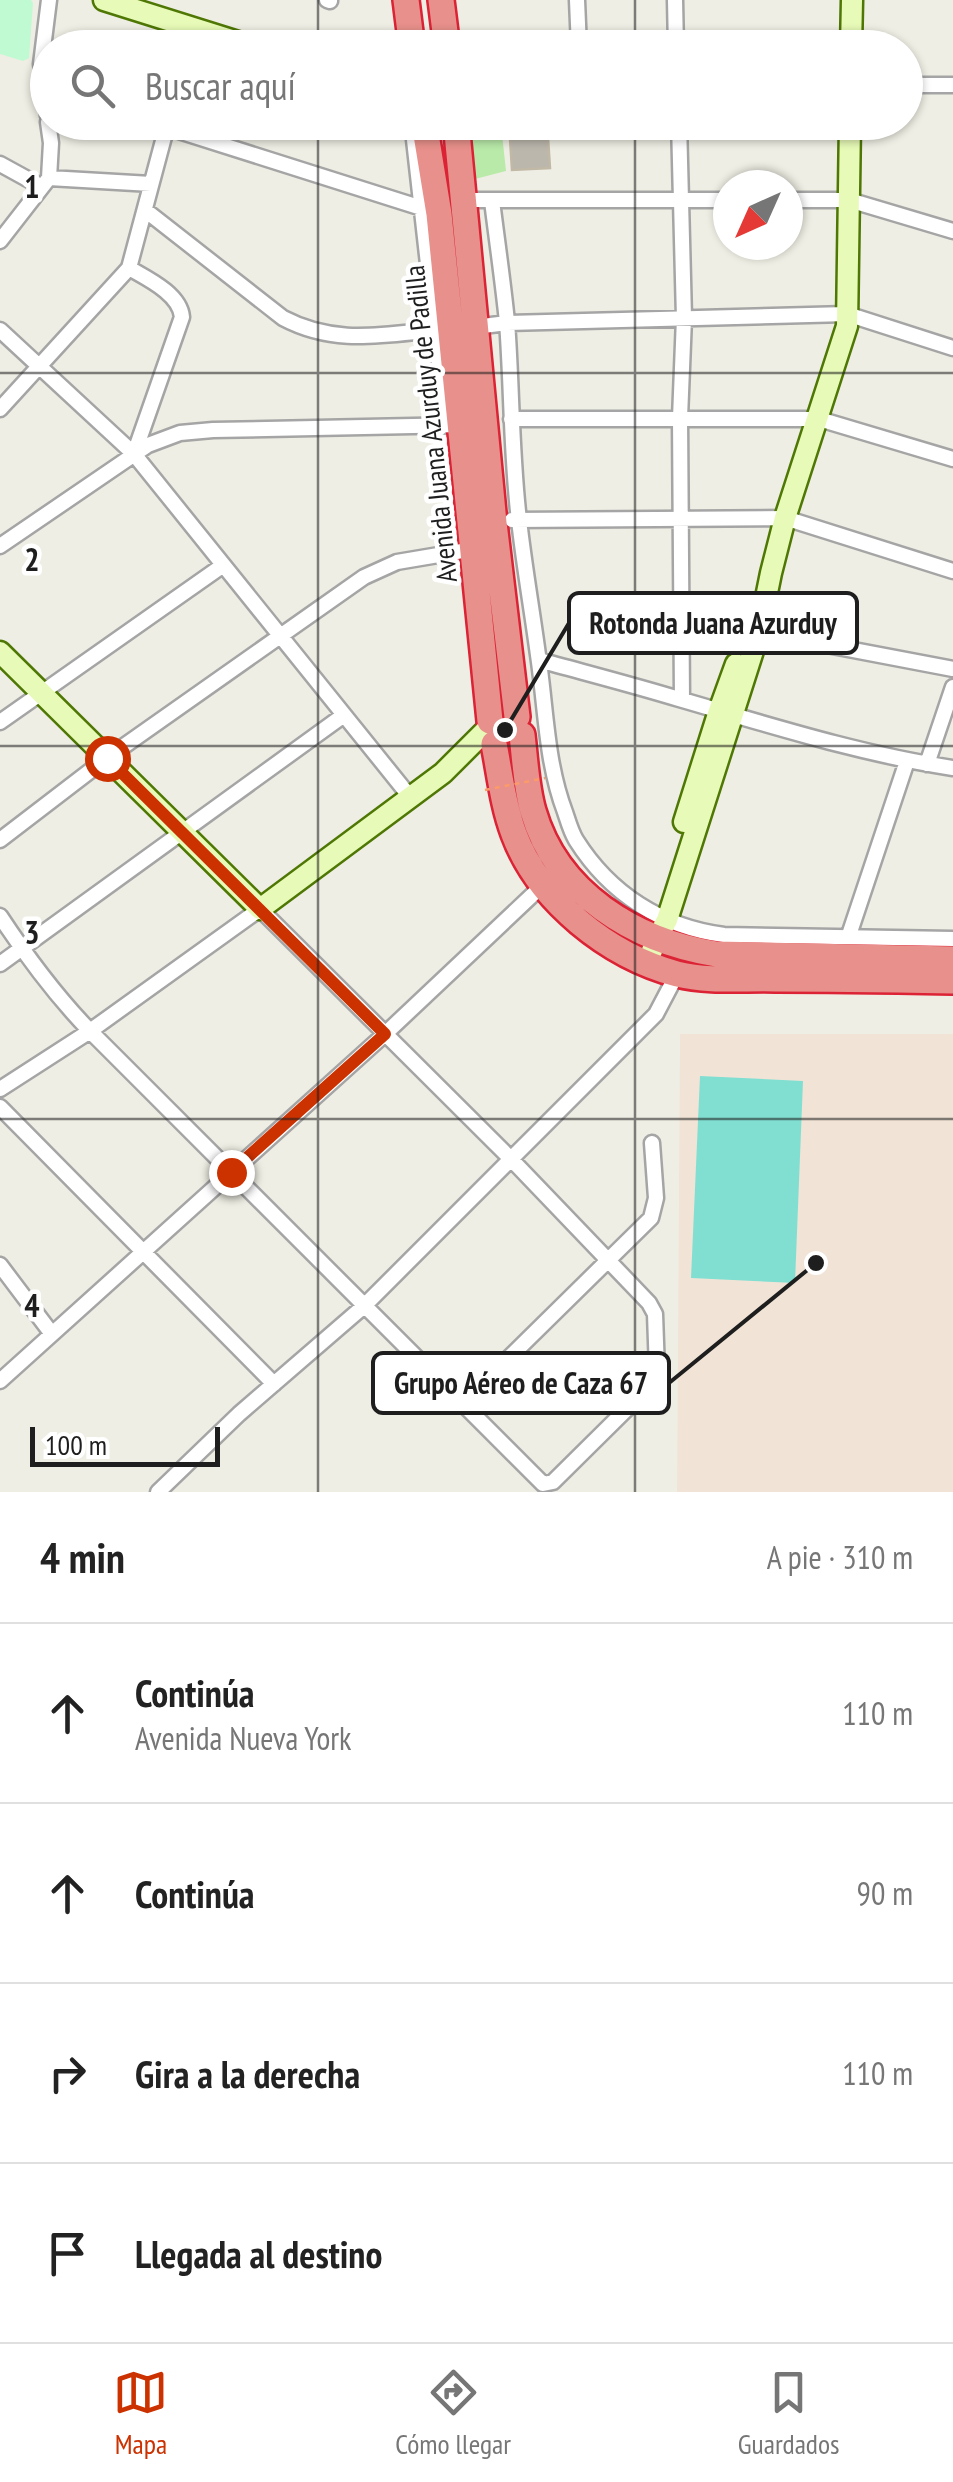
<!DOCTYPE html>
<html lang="es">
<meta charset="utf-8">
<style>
body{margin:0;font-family:"PT Sans Narrow",sans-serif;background:#f2f2f2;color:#222}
.compass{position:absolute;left:713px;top:170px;width:90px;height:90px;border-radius:50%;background:#fff;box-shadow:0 2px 8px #0004;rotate:225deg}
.scale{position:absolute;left:30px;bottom:25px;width:190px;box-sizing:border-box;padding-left:10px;border:5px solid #1e1e1e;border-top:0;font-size:28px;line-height:35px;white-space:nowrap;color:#1e1e1e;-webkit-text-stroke:8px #fff;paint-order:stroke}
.stop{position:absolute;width:30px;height:30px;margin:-22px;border:8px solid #cc3100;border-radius:50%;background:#fff}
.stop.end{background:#cc3100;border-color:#fff;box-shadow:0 2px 10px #0008}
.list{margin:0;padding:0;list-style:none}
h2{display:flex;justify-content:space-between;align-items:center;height:130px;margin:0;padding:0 40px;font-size:42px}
h2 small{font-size:32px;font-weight:400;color:#767676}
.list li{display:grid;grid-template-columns:65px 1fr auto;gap:30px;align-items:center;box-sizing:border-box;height:180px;padding:0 40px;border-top:2px solid #e0e0e0}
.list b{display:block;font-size:38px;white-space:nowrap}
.list p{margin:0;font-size:32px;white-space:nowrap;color:#767676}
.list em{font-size:32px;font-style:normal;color:#767676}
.icon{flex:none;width:55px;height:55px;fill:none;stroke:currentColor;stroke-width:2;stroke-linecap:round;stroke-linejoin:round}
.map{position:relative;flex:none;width:953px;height:1492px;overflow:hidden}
.search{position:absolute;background:#fff;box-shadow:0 2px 8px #0004;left:30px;right:30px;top:30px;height:110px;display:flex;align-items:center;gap:25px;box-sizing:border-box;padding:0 35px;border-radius:55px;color:#767676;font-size:38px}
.sheet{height:850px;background:#fff}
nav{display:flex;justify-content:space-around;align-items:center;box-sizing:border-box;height:140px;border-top:2px solid #e0e0e0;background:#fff;font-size:28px;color:#767676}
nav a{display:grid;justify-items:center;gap:5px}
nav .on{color:#cc3100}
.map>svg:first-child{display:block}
.military{fill:#f1e4d7}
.grass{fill:#b9eaa9}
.park{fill:#c0fad3}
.pitch{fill:#81dfd2}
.building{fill:#bcb7ad;stroke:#c1b8a6;stroke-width:2.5}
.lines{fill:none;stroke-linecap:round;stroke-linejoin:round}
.street-casing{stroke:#a5a5a5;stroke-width:19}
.secondary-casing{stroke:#4e7704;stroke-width:25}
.highway-casing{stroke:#dc2235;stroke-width:30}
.street{stroke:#fff;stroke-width:14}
.secondary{stroke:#e7fab7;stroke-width:20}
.highway{stroke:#e8908b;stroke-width:25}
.path-bridge{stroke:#fb9b69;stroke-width:2.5;stroke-dasharray:5 5;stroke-linecap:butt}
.route{stroke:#cc3100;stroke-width:12}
.grid{fill:none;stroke:#1e1e1e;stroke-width:2.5;stroke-opacity:0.55}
.labels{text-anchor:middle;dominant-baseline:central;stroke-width:9;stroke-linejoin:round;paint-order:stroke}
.street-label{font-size:28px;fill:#1e1e1e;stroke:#fff}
.grid-label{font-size:32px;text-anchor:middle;font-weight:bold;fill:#1e1e1e;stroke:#fff;stroke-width:9;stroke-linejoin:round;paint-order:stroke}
.leader{fill:none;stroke:#1e1e1e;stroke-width:4}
.callout-dot{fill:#1e1e1e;stroke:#fff;stroke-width:4}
.callout{fill:#fff;stroke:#1e1e1e;stroke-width:4}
.callout-label{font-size:30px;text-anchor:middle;font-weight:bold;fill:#1e1e1e}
</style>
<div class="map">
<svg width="953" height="1492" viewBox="0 0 953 1492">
<rect width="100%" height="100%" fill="#efeee4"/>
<!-- military -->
<path class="military" d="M 680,1034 L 953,1034 L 953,1492 L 677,1492 Z"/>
<!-- grass -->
<path class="grass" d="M 467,126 L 502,134 L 506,171 L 475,179 Z"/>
<!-- park -->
<path class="park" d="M 0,0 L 31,0 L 33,3 L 29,58 L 23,61 L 0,54 Z"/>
<!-- pitch -->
<path class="pitch" d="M 700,1076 L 803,1081 L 795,1283 L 691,1278 Z"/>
<!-- building -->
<path class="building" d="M 547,122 L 550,168 L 512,170 L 509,123 Z"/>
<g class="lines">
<defs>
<path id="street" d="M 327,0 L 330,1
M 577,0 L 579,48
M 675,0 L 676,48
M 906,85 L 953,85
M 48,116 L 41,64 L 49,0
M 48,122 L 51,143 L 49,178
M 412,122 L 446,424
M 679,122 L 684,318 L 680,418 L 682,699
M 166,127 L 428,210
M 0,164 L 42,187
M 464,200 L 728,200
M 788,200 L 849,200 L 953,231
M 492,201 C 497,241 503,282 507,322 C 512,388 511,454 519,520 C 524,565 532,610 538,655 C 546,708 546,762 565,812 C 568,821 571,832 576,840 C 610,894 662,927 724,935 L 953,939
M 145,210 L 283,318 C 334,345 380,335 435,330
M 0,241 L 49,178 L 151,184
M 129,268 C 148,279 180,294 182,317 L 134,454
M 475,327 L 507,323 L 847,314 L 953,348
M 0,330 L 134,454 L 411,798
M 0,409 L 129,268 L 168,122
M 511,419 L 819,419 L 953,459
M 512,520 L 785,518 L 953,571
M 0,546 L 148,445 L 180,433 L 213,430 L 462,425
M 759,632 L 953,669
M 539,660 C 586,673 633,685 679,699 C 769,725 860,754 953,768
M 0,722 L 222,566
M 927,764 L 953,687
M 0,840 L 107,758 L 364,577 L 397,562 L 474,549
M 0,916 C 27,957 56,996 90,1031 L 543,1484 L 553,1482 L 649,1387 L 657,1371 L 655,1314 L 649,1303 L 511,1159 L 260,909 L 90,1031 L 0,1089
M 848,946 L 848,938 L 907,761
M 0,964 L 344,715
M 0,1107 L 274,1384
M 0,1265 L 52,1334
M 0,1381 L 385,1034 L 544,884
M 463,1403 L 651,1218 L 656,1198 L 652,1143
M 158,1492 L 239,1414 L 364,1306 L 656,1014 L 677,974"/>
<path id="secondary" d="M 104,0 L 257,48
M 851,48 L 852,0
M 0,652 L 260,909 L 443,773 L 488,728
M 684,822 L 719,711 L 736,664
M 647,964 L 656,940 L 667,920 L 759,632 L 771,573 L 785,518 L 847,326 L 850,122"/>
<path id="highway" d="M 406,0 L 412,48
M 441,0 L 447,48
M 424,122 L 439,214 L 490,721
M 456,122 L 494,523 L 517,717
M 522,735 C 525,760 526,787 533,811 C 557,894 635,941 716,954 L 953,959
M 494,744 C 500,774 503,805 514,834 C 539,901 609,956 677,974 C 709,982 744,978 776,979 C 835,979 894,980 953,981"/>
</defs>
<!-- street casing -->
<use href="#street" class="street-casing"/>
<!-- secondary casing -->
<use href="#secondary" class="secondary-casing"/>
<!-- highway casing -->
<use href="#highway" class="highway-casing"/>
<!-- street -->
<use href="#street" class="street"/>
<!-- secondary -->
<use href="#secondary" class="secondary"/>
<!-- highway -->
<use href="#highway" class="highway"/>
<!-- path-bridge -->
<path class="path-bridge" d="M 485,790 L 545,778"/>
</g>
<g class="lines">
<!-- route -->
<path class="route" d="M 107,758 L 385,1034 L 231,1172"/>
</g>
<!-- grid -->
<path class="grid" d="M 318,0 L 318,48M 635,0 L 635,48M 318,122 L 318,1492M 635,122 L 635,1492M 0,373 L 953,373M 0,746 L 953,746M 0,1119 L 953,1119"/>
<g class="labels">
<!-- street labels -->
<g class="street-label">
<text transform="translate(430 424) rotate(-96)">Avenida Juana Azurduy de Padilla</text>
</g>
</g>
<g class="grid-label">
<text x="32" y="198">1</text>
<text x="32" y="571">2</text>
<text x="32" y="944">3</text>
<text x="32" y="1317">4</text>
</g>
<!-- callouts -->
<path class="leader" d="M505 730L569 623M816 1263L669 1383"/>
<g class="callout-dot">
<circle cx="505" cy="730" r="10"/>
<circle cx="816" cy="1263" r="10"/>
</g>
<g class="callout">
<rect x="569" y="593" width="288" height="60" rx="10"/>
<rect x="373" y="1353" width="296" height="60" rx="10"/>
</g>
<g class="callout-label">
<text x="713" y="634">Rotonda Juana Azurduy</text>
<text x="521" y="1394">Grupo Aéreo de Caza 67</text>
</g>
</svg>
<svg class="compass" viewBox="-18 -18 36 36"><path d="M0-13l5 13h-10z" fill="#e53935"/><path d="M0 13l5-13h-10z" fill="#767676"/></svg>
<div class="scale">100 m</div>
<div class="stop" style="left:107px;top:758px"></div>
<div class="stop end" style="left:231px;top:1172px"></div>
<div class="search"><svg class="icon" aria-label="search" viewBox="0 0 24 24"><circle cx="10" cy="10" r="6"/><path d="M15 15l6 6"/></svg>Buscar aquí</div>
</div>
<section class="sheet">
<h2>4 min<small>A pie · 310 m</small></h2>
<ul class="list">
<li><svg class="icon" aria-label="ahead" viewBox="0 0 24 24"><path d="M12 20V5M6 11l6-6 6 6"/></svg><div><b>Continúa</b><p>Avenida Nueva York</p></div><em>110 m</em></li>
<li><svg class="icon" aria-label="ahead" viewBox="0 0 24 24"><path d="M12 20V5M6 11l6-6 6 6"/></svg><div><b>Continúa</b></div><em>90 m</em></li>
<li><svg class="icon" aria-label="right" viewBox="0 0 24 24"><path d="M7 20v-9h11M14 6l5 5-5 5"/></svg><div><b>Gira a la derecha</b></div><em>110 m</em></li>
<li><svg class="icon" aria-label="arrive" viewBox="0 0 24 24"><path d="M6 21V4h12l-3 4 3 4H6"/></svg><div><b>Llegada al destino</b></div></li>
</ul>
</section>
<nav>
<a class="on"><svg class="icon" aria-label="map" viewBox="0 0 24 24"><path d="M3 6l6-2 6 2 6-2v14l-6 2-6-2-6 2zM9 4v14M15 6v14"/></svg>Mapa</a>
<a><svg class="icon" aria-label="directions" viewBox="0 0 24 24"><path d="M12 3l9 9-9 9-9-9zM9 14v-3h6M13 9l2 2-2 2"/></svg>Cómo llegar</a>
<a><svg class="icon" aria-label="saved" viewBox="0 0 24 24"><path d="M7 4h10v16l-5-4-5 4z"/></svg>Guardados</a>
</nav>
